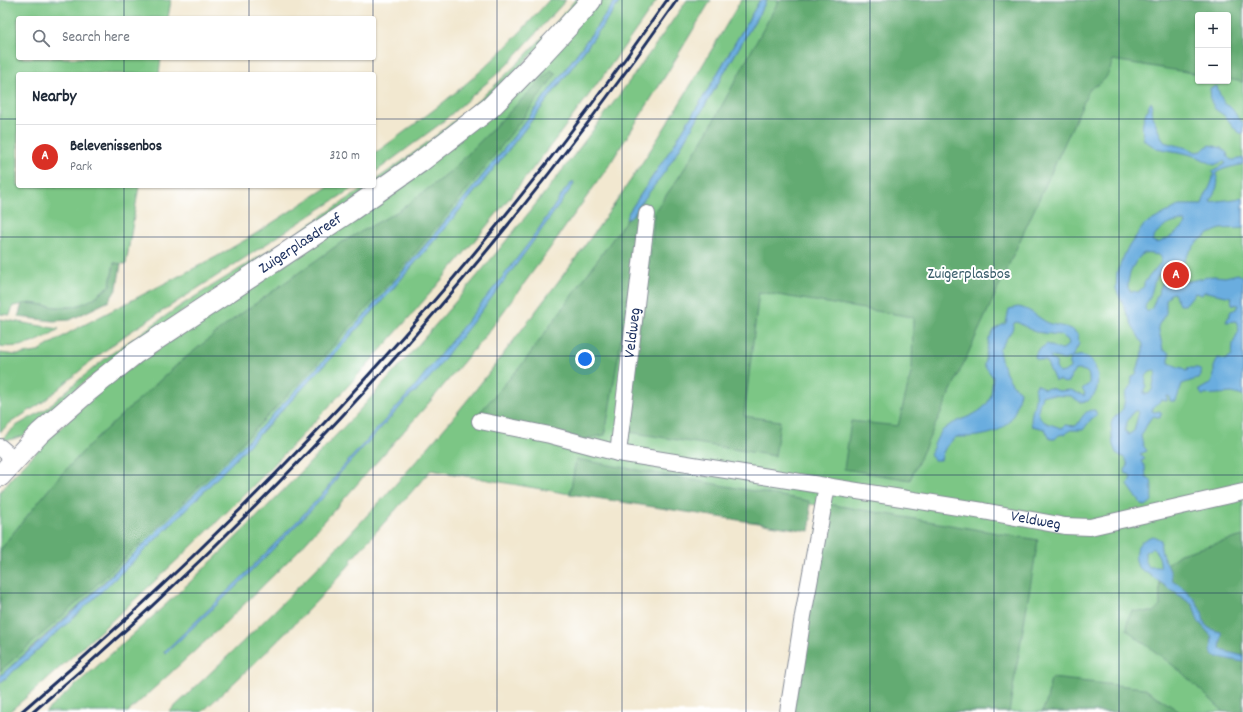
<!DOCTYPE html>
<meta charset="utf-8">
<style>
body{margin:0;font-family:Dekko,sans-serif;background:#f2f2f3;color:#1f2937}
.controls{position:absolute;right:12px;top:12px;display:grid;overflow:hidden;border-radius:4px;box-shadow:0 1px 3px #0004}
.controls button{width:36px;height:36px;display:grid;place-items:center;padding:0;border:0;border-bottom:1px solid #e0e1e3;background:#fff;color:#1f2937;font:20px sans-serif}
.you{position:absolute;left:585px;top:359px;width:14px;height:14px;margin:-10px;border:3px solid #fff;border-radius:50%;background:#1a73e8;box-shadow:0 0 0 6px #1a73e833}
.badge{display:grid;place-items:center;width:26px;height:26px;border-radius:50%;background:#d93025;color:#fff;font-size:13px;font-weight:700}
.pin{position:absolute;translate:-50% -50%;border:2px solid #fff;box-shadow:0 1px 4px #0006}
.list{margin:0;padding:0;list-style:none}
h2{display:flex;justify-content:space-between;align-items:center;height:52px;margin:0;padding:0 16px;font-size:17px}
h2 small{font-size:13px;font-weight:400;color:#747a83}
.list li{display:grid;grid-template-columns:26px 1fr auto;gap:12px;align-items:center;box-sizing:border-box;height:64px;padding:0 16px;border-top:1px solid #e0e1e3}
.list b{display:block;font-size:15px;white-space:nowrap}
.list p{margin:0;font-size:13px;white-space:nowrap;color:#747a83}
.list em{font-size:13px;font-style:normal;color:#747a83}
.icon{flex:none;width:22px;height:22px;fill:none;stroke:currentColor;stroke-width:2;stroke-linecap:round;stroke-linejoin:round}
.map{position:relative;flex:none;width:1243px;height:712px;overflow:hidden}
.search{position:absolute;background:#fff;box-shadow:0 1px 3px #0004;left:16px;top:16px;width:360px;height:44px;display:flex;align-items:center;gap:10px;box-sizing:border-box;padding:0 14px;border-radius:4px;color:#747a83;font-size:15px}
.panel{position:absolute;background:#fff;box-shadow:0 1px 3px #0004;left:16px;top:72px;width:360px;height:116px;border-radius:4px}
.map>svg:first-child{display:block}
.green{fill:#7bc685;stroke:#4b7a72;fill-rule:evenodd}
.forest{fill:#64ab72;stroke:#406d68}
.water{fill:#6baddf;stroke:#436e9e;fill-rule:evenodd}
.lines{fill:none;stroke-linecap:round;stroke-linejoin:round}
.minor-casing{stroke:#868c97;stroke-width:18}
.major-casing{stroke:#868c97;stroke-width:23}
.minor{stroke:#fff;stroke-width:16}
.major{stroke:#fff;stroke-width:21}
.rail{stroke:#1b2f5e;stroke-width:3}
.grid{fill:none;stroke:#1b2f5e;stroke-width:1;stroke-opacity:0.55}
.labels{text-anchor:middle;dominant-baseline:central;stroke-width:4;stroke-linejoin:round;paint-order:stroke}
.street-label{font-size:16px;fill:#1b2f5e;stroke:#fff}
.park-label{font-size:16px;fill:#385c6a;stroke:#fff}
</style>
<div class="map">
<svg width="1243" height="712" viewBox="0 0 1243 712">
<rect width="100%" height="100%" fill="#fff"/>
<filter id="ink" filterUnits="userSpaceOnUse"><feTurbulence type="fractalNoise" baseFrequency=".025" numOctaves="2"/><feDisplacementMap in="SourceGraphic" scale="8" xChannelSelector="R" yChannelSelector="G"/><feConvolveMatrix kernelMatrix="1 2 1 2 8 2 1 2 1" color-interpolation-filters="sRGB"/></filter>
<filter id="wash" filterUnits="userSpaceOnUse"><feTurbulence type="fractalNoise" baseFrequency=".012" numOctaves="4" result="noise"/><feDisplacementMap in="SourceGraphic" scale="16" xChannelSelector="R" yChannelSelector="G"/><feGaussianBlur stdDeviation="0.9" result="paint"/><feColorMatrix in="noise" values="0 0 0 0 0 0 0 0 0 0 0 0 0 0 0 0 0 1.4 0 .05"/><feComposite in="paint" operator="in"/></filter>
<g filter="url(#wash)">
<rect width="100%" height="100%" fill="#f2e8d0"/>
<!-- green -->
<path class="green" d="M 0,0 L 171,0 L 168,18 L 18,18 L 18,58 L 161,58 L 159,74 L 18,74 L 18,186 L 139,186 L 126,264 L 114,263 L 110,285 L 89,302 L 73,307 L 56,307 L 31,303 L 13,306 L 10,315 L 0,314 Z
M 549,0 L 566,0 L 507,65 L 440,124 L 374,173 L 374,154 C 404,132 434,111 462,87 C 494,61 522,31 549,0 Z
M 575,0 L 582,0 L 553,33 L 500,87 L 432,145 L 367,193 L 281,249 L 176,316 L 127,350 L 82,384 L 23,436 L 9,440 L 2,439 L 16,426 L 46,409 L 79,380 L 111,354 L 180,306 L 291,237 L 367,186 L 374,186 L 374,181 C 448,131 518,70 575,0 Z
M 600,0 L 616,0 L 560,77 L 475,186 L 353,329 L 269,420 L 182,508 L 78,606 L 0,676 L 0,492 L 15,474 L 52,436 L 108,383 L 339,228 Z
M 621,0 L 657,0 C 534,178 393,345 240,499 C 172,567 101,631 29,695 L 9,712 L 0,712 L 0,683 C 107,591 207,491 303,388 C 418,265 524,137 621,0 Z
M 687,0 L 711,0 L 666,75 L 608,167 L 548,251 L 487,334 L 427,405 L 298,551 L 223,625 L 128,712 L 45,712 C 93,670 142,627 189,583 C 374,408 542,210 687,0 Z
M 741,0 L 760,0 L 709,88 L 673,146 L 629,212 L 655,184 L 680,148 L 767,0 L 1243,0 L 1243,712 L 790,712 L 822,505 L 581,492 L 570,490 L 570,494 L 431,470 L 351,560 L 352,562 C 306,615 254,665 202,712 L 169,712 C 267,620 362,527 448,424 C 477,389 505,352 533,315 C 566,271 600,227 630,181 C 670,122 705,61 741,0 ZM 1198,15 L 1228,15 L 1228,81 L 1198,81 Z
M 329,186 L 356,186 L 127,334 L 90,362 L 43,402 L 10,423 L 0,432 L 0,353 L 17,355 L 37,352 L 72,331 L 216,257 L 252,236 Z
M 0,319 L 59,329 C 41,341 22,349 0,346 Z"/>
<!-- forest -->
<path class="forest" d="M 779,0 L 1243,0 L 1243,82 L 1228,79 L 1228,15 L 1198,15 L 1198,74 L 1113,60 C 1108,76 1106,82 1090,88 L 910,480 L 844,469 L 851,421 L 898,426 L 912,369 L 913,317 L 759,292 L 744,416 L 780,421 L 775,456 L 623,431 L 652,243 L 654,212 L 679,177 L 707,133 Z
M 551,70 L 556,74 C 515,129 474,183 429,236 C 298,392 154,538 0,671 L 0,551 L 9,538 L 58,478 L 94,440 L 179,363 L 231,321 L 339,244 L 400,210 L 425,191 L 452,170 Z
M 635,212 L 638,213 L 635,252 L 629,292 L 605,435 L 585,439 L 474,419 L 524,362 L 627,219 L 630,218 Z
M 114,263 L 121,264 L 117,288 L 109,301 L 70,320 L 53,321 L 18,317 L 22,304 C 34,302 45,306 57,307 C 78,309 95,300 110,285 Z
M 576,459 L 809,501 L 811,519 L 809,531 L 570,494 Z
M 828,504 L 1038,540 L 1009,712 L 791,712 Z
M 1243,536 L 1243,712 L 1224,712 L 1180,671 L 1127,630 L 1128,618 L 1132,611 L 1154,612 L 1160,606 L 1159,570 L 1180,554 Z
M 1051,678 L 1144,688 L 1180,712 L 1042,712 L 1047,700 Z"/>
<!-- water -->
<path class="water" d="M 616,0 L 621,0 C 524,137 418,265 303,388 C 207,491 107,591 0,683 L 0,676 C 56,629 110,578 162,526 C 329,365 481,189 616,0 Z
M 760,0 L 767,0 L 680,148 L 666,170 L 630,218 L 627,219 L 626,218 L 629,212 L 673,146 L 709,88 Z
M 1217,86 C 1218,91 1222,100 1225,104 C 1227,105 1229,106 1231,108 C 1236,113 1236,117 1243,122 L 1243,135 L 1236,130 L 1225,116 L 1215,109 L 1211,101 L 1210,88 Z
M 1151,102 L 1152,103 L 1151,111 L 1159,132 L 1164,142 L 1167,143 L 1188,148 L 1196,152 L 1202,151 L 1206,147 L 1211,145 L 1221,148 L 1227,153 C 1228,163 1236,160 1243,158 L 1243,164 C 1234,167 1225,167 1216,173 L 1216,175 C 1221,184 1214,193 1210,202 L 1243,198 L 1243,228 C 1236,229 1228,228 1221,229 C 1217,230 1213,232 1209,234 C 1187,247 1186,260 1174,281 L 1176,284 L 1213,276 L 1225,277 L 1238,274 L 1243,277 L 1243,396 L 1232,393 L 1202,395 L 1199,390 L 1211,383 L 1214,375 L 1214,367 L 1218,358 L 1225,360 L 1232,355 C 1233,351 1232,345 1234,341 C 1238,330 1241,334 1236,321 L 1226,322 L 1231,311 L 1236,309 L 1238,305 L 1232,304 L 1231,297 L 1207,292 L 1204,292 L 1202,295 L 1195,293 L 1185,305 L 1179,305 L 1174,293 L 1170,294 L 1166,300 L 1166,313 L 1158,326 L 1163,350 L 1169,353 L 1169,363 L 1178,367 L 1183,368 L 1185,371 L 1187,371 L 1188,368 L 1198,368 L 1201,371 L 1201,375 L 1199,379 C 1195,379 1185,383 1182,384 L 1176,401 L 1170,401 L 1169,396 L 1167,396 L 1167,401 L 1161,400 L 1153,408 L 1152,411 L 1154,412 L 1160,411 L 1162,414 L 1161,414 L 1160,418 L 1154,416 L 1150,419 L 1141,436 L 1143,445 L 1147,451 L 1140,454 L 1145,459 L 1141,461 L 1145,467 L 1146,478 L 1151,480 C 1153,489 1151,493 1152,501 L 1146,506 L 1142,505 L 1128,485 L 1131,477 L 1129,474 L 1126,474 L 1125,470 L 1128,466 L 1126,459 L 1116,453 L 1113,445 L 1111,424 L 1113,419 L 1123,409 L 1126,393 L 1131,386 L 1132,377 L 1136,374 L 1143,352 L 1143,344 L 1134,329 L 1116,289 L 1117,272 L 1127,249 L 1144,225 L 1180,205 L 1202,205 C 1204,194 1215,183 1213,171 L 1226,163 L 1224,161 L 1214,165 L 1198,157 L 1184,153 L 1156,148 L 1144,140 C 1140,126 1144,115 1151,102 ZM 1185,221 L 1186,224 C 1178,233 1169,238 1158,243 L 1152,241 C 1158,228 1171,221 1185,221 ZM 1144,253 L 1159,255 L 1161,257 L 1161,262 L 1144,283 L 1144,286 L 1139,292 L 1130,291 L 1128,288 C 1127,276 1134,260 1144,253 ZM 1161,273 L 1164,274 L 1164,279 L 1152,308 L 1148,312 L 1145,309 C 1145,303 1148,302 1150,297 C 1153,289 1153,279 1161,273 ZM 1152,371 L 1156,371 L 1156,373 L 1152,390 L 1149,394 L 1144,394 L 1144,390 L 1146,387 C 1145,380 1145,374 1152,371 ZM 1137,410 L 1139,412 L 1134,431 L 1128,435 L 1128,433 L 1125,431 L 1127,422 L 1133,412 Z
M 573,181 L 574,184 C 534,241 493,298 449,352 C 441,363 424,388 413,393 L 340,473 L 329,491 L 318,503 L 242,581 L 165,654 L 164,652 L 240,579 L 300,518 L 326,490 L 340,470 L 411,391 L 501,279 L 531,240 L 565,190 Z
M 1018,307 C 1030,309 1036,316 1046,322 C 1056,327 1071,325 1078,335 L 1079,344 L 1072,357 L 1064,360 L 1050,356 L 1051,359 L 1056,362 L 1056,368 L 1059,373 L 1064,372 L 1070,368 L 1070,359 C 1092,346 1102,374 1096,391 C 1095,395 1090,398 1088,401 L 1080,402 L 1071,396 L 1044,395 L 1042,396 C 1033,421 1041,421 1061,428 L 1064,427 L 1065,425 L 1076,426 C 1082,419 1084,409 1095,410 L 1097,415 L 1092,418 L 1083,430 L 1070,430 L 1066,434 L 1059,435 L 1055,439 L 1050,439 L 1045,429 L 1032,426 C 1029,417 1034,409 1035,400 C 1036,393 1033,393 1037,384 L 1044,389 L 1050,388 L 1059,391 L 1071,390 L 1084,396 L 1085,393 L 1082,389 L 1089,384 C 1090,371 1087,370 1075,370 L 1067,383 L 1062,382 L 1060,380 L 1055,381 L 1046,361 L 1036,359 L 1035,356 L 1037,351 L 1047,344 L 1057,349 L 1063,349 L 1069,344 L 1068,340 L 1061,335 L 1035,332 L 1017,322 L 1014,323 L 1012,330 L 999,350 C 1001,365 1008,382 1020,392 C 1018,399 1017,408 1013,415 C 1003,436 977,437 956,437 C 948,444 943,449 941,460 L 934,460 L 930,455 C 934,446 936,437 943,430 C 956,418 978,418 988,402 C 992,396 992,384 993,377 L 984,365 L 989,339 L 995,329 L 1006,323 L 1009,309 Z
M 1153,536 L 1161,540 C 1158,556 1171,565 1172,580 C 1184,587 1196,599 1202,612 C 1203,615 1203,620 1205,624 C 1208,629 1216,631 1221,632 L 1222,634 L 1220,648 L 1224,651 L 1243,656 L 1243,662 L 1213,656 L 1211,651 L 1212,637 L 1198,621 L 1193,605 L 1138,567 C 1132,551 1137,541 1153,536 ZM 1152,548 C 1158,553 1161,559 1160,567 L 1149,567 L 1145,562 L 1145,552 Z"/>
</g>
<g filter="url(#ink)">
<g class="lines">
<defs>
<g id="minor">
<path id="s1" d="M 480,421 L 550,435 L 618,453 L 983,511 L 1065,526 L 1090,527 L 1243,492"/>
<path d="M 0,447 L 15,460"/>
<path id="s2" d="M 618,453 L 647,214"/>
<path d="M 788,712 L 803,616 L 827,486"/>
</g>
<g id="major">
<path id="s3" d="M 0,476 L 40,433 L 88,391 L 134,354 L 350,211 L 420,162 L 490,108 L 534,63 L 583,10 L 591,0"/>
</g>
</defs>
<!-- minor casing -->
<use href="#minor" class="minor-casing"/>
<!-- major casing -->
<use href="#major" class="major-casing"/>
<!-- minor -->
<use href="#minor" class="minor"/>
<!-- major -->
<use href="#major" class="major"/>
<!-- rail -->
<path class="rail" d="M 21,712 C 266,503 483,264 667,0
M 33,712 C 277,504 494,263 677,0"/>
</g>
</g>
<!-- grid -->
<path class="grid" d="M 124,0 L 124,18M 249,0 L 249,18M 373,0 L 373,18M 497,0 L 497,712M 622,0 L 622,712M 746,0 L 746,712M 870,0 L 870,712M 994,0 L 994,712M 1119,0 L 1119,712M 124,58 L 124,74M 249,58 L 249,74M 373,58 L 373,74M 0,119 L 18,119M 374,119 L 1243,119M 124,186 L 124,712M 249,186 L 249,712M 373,186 L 373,712M 0,237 L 1243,237M 0,356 L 1243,356M 0,475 L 1243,475M 0,593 L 1243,593"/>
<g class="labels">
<!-- street labels -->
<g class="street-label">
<text stroke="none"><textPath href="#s3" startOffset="381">Zuigerplasdreef</textPath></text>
<text stroke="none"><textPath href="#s2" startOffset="121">Veldweg</textPath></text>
<text stroke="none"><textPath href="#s1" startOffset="565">Veldweg</textPath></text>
</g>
<!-- park labels -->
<g class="park-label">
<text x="969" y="274">Zuigerplasbos</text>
</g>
</g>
</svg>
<div class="controls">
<button>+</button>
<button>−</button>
</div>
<div class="you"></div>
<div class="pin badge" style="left:1176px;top:275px">A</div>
<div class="search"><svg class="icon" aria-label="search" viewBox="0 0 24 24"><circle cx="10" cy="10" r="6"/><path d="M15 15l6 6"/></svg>Search here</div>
<section class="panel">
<h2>Nearby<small></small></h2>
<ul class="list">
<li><span class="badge">A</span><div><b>Belevenissenbos</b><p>Park</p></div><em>320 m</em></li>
</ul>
</section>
</div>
